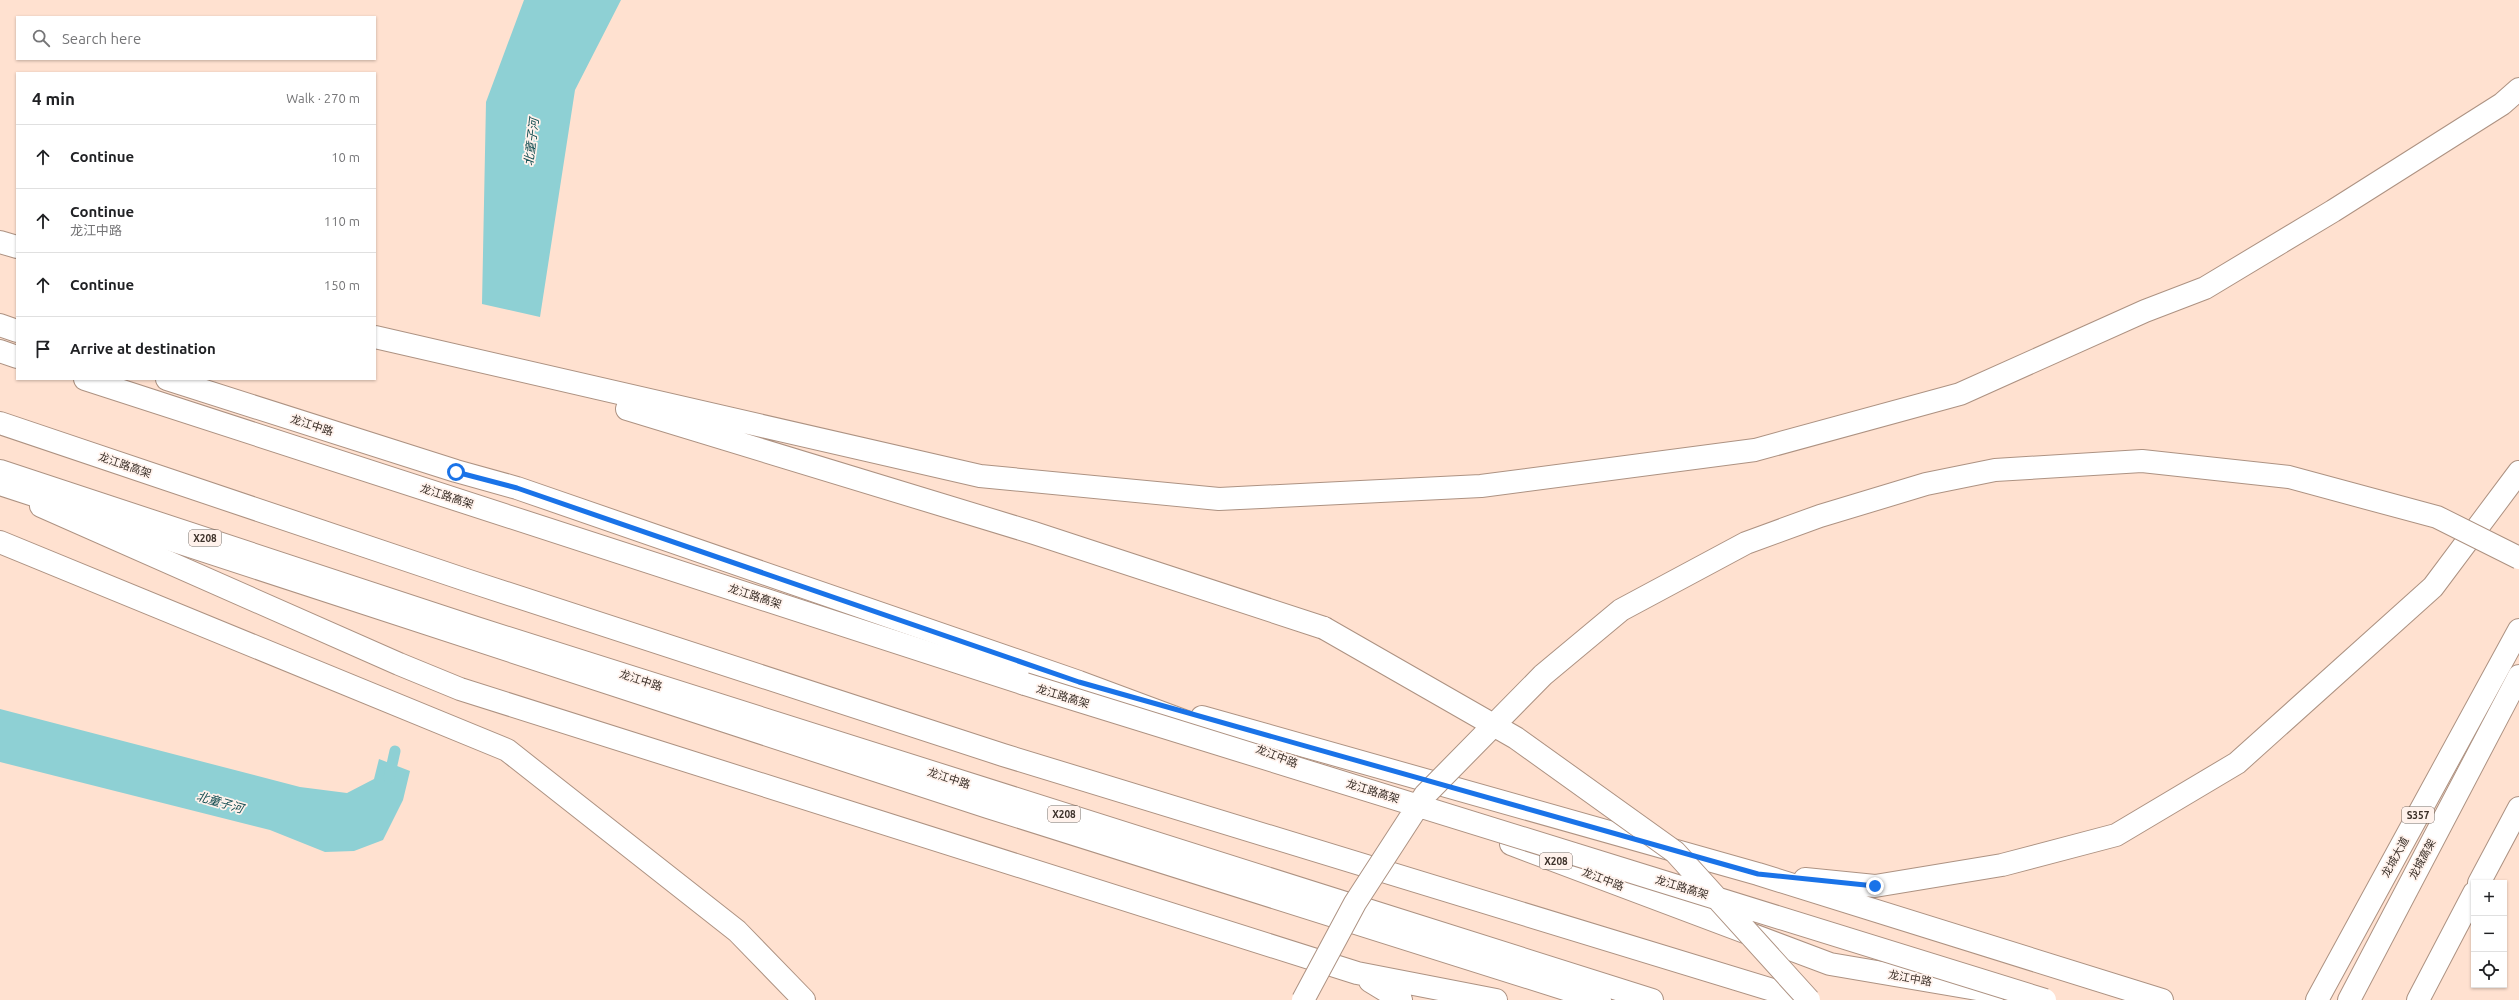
<!DOCTYPE html>
<meta charset="utf-8">
<style>
body{margin:0;font-family:Ubuntu,"Noto Sans SC",sans-serif;background:#f2f2f2;color:#202124}
.controls{position:absolute;right:12px;bottom:12px;display:grid;overflow:hidden;border-radius:0px;box-shadow:0 1px 3px #0004}
.controls button{width:36px;height:36px;display:grid;place-items:center;padding:0;border:0;border-bottom:1px solid #e0e0e0;background:#fff;color:#202124;font:20px sans-serif}
.stop{position:absolute;width:12px;height:12px;margin:-9px;border:3px solid #1a73e8;border-radius:50%;background:#fff}
.stop.end{background:#1a73e8;border-color:#fff;box-shadow:0 1px 4px #0008}
.list{margin:0;padding:0;list-style:none}
h2{display:flex;justify-content:space-between;align-items:center;height:52px;margin:0;padding:0 16px;font-size:17px}
h2 small{font-size:13px;font-weight:400;color:#757577}
.list li{display:grid;grid-template-columns:26px 1fr auto;gap:12px;align-items:center;box-sizing:border-box;height:64px;padding:0 16px;border-top:1px solid #e0e0e0}
.list b{display:block;font-size:15px;white-space:nowrap}
.list p{margin:0;font-size:13px;white-space:nowrap;color:#757577}
.list em{font-size:13px;font-style:normal;color:#757577}
.icon{flex:none;width:22px;height:22px;fill:none;stroke:currentColor;stroke-width:2;stroke-linecap:round;stroke-linejoin:round}
.map{position:relative;flex:none;width:2519px;height:1000px;overflow:hidden}
.search{position:absolute;background:#fff;box-shadow:0 1px 3px #0004;left:16px;top:16px;width:360px;height:44px;display:flex;align-items:center;gap:10px;box-sizing:border-box;padding:0 14px;border-radius:0px;color:#757577;font-size:15px}
.panel{position:absolute;background:#fff;box-shadow:0 1px 3px #0004;left:16px;top:72px;width:360px;height:308px;border-radius:0px}
.map>svg:first-child{display:block}
.water{fill:#8ed0d4}
.lines{fill:none;stroke-linecap:round;stroke-linejoin:round}
.stream{stroke:#8ed0d4;stroke-width:11}
.primary-casing{stroke:#ad9282;stroke-width:24}
.trunk-casing{stroke:#ad9282;stroke-width:24}
.primary{stroke:#fff;stroke-width:22}
.trunk{stroke:#fff;stroke-width:22}
.trunk-bridge-casing{stroke:#ad9282;stroke-width:24;stroke-linecap:butt}
.trunk-bridge{stroke:#fff;stroke-width:22}
.route{stroke:#1a73e8;stroke-width:5}
.labels{text-anchor:middle;dominant-baseline:central;stroke-width:3.5;stroke-linejoin:round;paint-order:stroke}
.shield{fill:#fff2ec;stroke:#756a63;stroke-width:1}
.shield-label{font-size:10px;font-weight:bold;fill:#3a2f28}
.street-label{font-size:11px;fill:#3a2f28;stroke:#fff2ec}
.water-label{font-size:12px;font-style:italic;fill:#114c50;stroke:#fff2ec}
</style>
<div class="map">
<svg width="2519" height="1000" viewBox="0 0 2519 1000">
<rect width="100%" height="100%" fill="#ffe1d0"/>
<!-- water -->
<path class="water" d="M 524,0 L 621,0 L 575,90 L 540,317 L 482,304 L 486,102 Z
M 0,709 L 300,787 L 347,793 L 374,779 L 379,759 L 410,771 L 403,800 L 383,840 L 354,851 L 325,852 L 270,830 L 0,762 Z"/>
<g class="lines">
<!-- stream -->
<path class="stream" d="M 389,778 L 395,751"/>
<defs>
<path id="primary" d="M 0,325 L 17,331
M 167,379 L 456,471 L 517,488 L 1079,682 L 1219,734
M 0,471 L 476,628 L 1652,1000
M 41,506 L 399,664 L 460,689 L 1357,973 L 1496,1000
M 1202,717 L 1758,874 L 2162,1000
M 1511,844 L 1830,964 L 1995,992
M 1805,879 L 1875,886 L 2002,865 L 2116,835 L 2237,763 L 2433,587 L 2519,472
M 1370,981 L 1401,1000
M 2317,1000 L 2519,630"/>
<path id="trunk" d="M 0,242 L 17,247
M 375,337 L 980,476 L 1219,499 L 1481,486 L 1755,450 L 1960,394 L 2145,311 L 2205,288 L 2333,211 L 2502,104 L 2519,89
M 0,351 L 17,357
M 85,379 L 1025,684
M 627,409 L 1034,533 L 1324,628
M 0,423 L 466,580 L 1003,755 L 1805,1000
M 0,484 L 988,807 L 1600,1000
M 0,542 L 507,750 L 737,931 L 804,1000
M 2479,883 L 2519,808
M 2349,1000 L 2519,676
M 2418,1000 L 2474,893"/>
</defs>
<!-- primary casing -->
<use href="#primary" class="primary-casing"/>
<!-- trunk casing -->
<use href="#trunk" class="trunk-casing"/>
<!-- primary -->
<use href="#primary" class="primary"/>
<!-- trunk -->
<use href="#trunk" class="trunk"/>
<defs>
<path id="trunk-bridge" d="M 1324,628 L 1516,738 L 1675,852 L 1809,1000
M 1025,684 L 2045,1000
M 1303,1000 L 1355,903 L 1425,795 L 1543,675 L 1621,610 L 1746,543 L 1820,516 L 1926,484 L 1995,470 L 2142,461 L 2289,477 L 2437,517 L 2519,558"/>
</defs>
<!-- trunk-bridge casing -->
<use href="#trunk-bridge" class="trunk-bridge-casing"/>
<!-- trunk-bridge -->
<use href="#trunk-bridge" class="trunk-bridge"/>
</g>
<g class="lines">
<!-- route -->
<path class="route" d="M 456,472 L 517,488 L 1079,682 L 1758,874 L 1875,886"/>
</g>
<g class="labels">
<!-- shield labels -->
<g class="shield">
<rect x="189" y="530" width="32" height="16" rx="3"/>
<rect x="1048" y="806" width="32" height="16" rx="3"/>
<rect x="2402" y="807" width="32" height="16" rx="3"/>
<rect x="1540" y="853" width="32" height="16" rx="3"/>
</g>
<g class="shield-label">
<text x="205" y="538">X208</text>
<text x="1064" y="814">X208</text>
<text x="2418" y="815">S357</text>
<text x="1556" y="861">X208</text>
</g>
<!-- street labels -->
<g class="street-label">
<text transform="translate(312 425) rotate(18)">龙江中路</text>
<text transform="translate(125 465) rotate(19)">龙江路高架</text>
<text transform="translate(447 496) rotate(18)">龙江路高架</text>
<text transform="translate(755 596) rotate(18)">龙江路高架</text>
<text transform="translate(641 680) rotate(18)">龙江中路</text>
<text transform="translate(1063 696) rotate(17)">龙江路高架</text>
<text transform="translate(1277 756) rotate(21)">龙江中路</text>
<text transform="translate(949 778) rotate(18)">龙江中路</text>
<text transform="translate(1373 791) rotate(17)">龙江路高架</text>
<text transform="translate(2395 857) rotate(-61)">龙城大道</text>
<text transform="translate(2422 859) rotate(-62)">龙城高架</text>
<text transform="translate(1603 879) rotate(21)">龙江中路</text>
<text transform="translate(1682 887) rotate(17)">龙江路高架</text>
<text transform="translate(1910 978) rotate(10)">龙江中路</text>
</g>
<!-- water labels -->
<g class="water-label">
<text transform="translate(531 142) rotate(-83)">北童子河</text>
<text transform="translate(220 802) rotate(16)">北童子河</text>
</g>
</g>
</svg>
<div class="controls">
<button>+</button>
<button>−</button>
<button><svg class="icon" aria-label="locate" viewBox="0 0 24 24"><circle cx="12" cy="12" r="6"/><path d="M12 2v4M12 18v4M2 12h4M18 12h4"/></svg></button>
</div>
<div class="stop" style="left:456px;top:472px"></div>
<div class="stop end" style="left:1875px;top:886px"></div>
<div class="search"><svg class="icon" aria-label="search" viewBox="0 0 24 24"><circle cx="10" cy="10" r="6"/><path d="M15 15l6 6"/></svg>Search here</div>
<section class="panel">
<h2>4 min<small>Walk · 270 m</small></h2>
<ul class="list">
<li><svg class="icon" aria-label="ahead" viewBox="0 0 24 24"><path d="M12 20V5M6 11l6-6 6 6"/></svg><div><b>Continue</b></div><em>10 m</em></li>
<li><svg class="icon" aria-label="ahead" viewBox="0 0 24 24"><path d="M12 20V5M6 11l6-6 6 6"/></svg><div><b>Continue</b><p>龙江中路</p></div><em>110 m</em></li>
<li><svg class="icon" aria-label="ahead" viewBox="0 0 24 24"><path d="M12 20V5M6 11l6-6 6 6"/></svg><div><b>Continue</b></div><em>150 m</em></li>
<li><svg class="icon" aria-label="arrive" viewBox="0 0 24 24"><path d="M6 21V4h12l-3 4 3 4H6"/></svg><div><b>Arrive at destination</b></div></li>
</ul>
</section>
</div>
